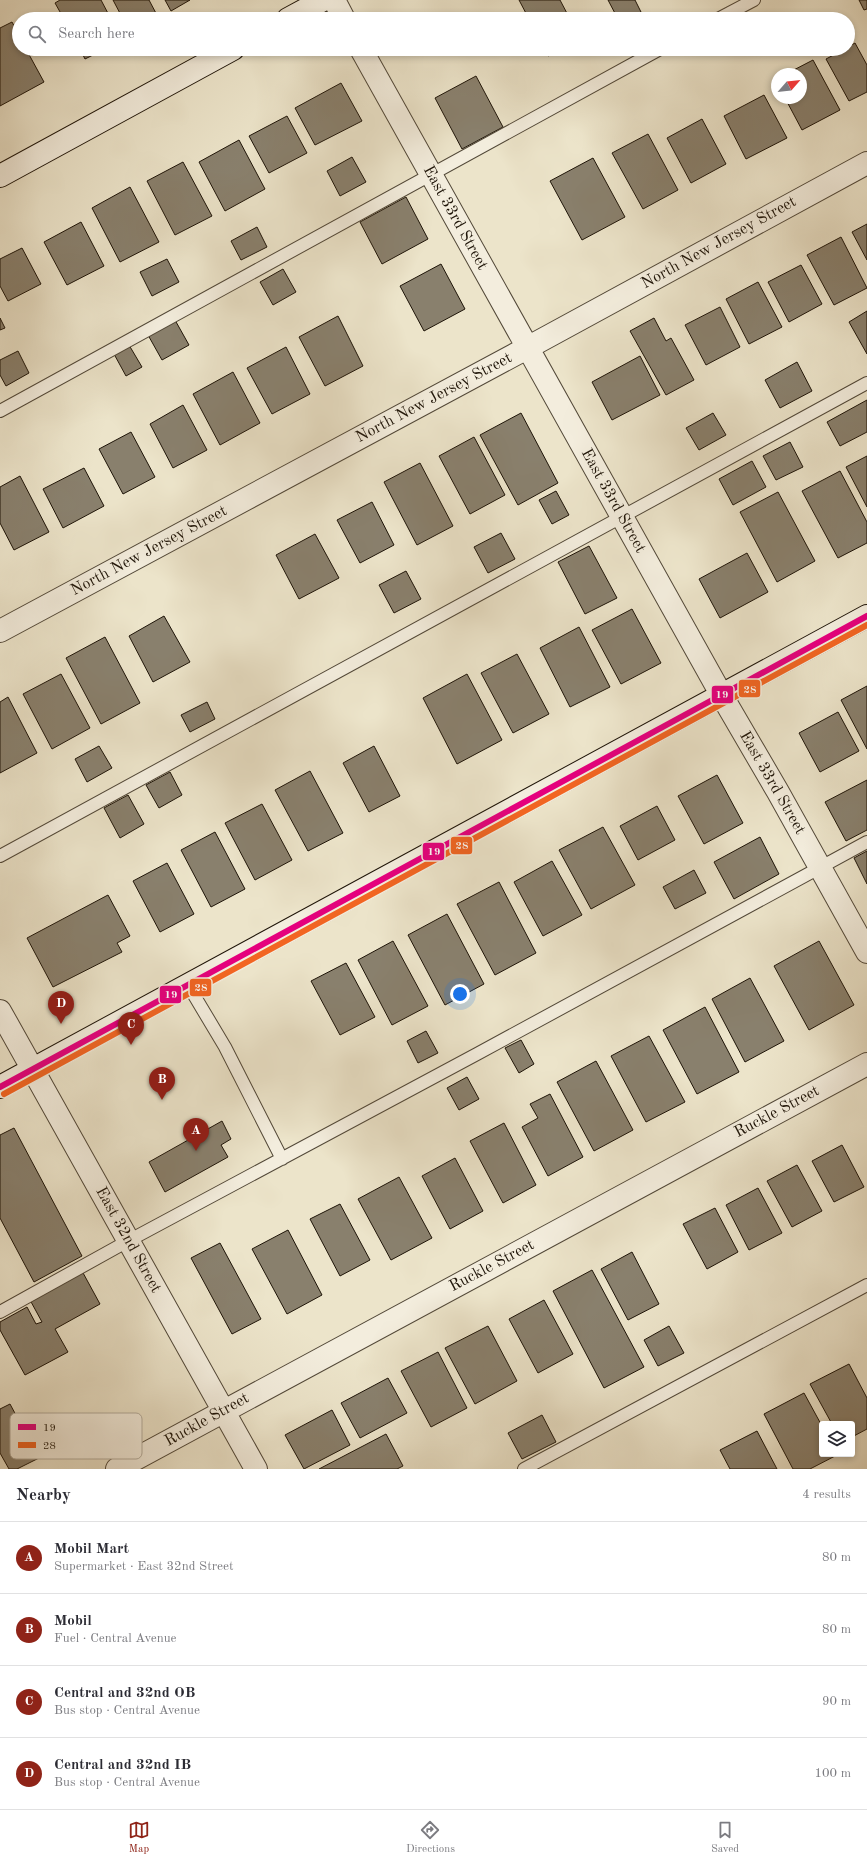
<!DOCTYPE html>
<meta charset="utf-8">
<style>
body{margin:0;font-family:"Old Standard TT",serif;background:#f7f7f7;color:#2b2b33}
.controls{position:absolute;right:12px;bottom:12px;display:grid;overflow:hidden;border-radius:4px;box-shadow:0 2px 6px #0003}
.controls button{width:36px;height:36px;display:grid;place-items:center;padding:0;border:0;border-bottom:1px solid #e1e1e2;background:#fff;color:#2b2b33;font:20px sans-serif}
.compass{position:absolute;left:771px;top:68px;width:36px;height:36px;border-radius:50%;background:#fff;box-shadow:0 2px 6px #0003;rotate:62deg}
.you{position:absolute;left:460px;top:994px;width:14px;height:14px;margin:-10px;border:3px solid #fff;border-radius:50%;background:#1a73e8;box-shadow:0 0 0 6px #1a73e833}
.badge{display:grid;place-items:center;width:26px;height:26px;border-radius:50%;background:#8f2418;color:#fff;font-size:13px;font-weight:700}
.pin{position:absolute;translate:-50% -33px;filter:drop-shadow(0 1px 2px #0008)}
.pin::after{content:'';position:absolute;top:21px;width:14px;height:12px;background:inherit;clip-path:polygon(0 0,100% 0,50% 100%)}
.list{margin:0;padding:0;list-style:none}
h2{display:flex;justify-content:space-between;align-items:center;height:52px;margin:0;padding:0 16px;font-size:17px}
h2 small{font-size:13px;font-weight:400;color:#7c7c81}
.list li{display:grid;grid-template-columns:26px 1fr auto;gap:12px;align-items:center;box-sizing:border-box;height:72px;padding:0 16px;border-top:1px solid #e1e1e2}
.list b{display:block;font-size:15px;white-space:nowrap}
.list p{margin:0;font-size:13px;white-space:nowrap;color:#7c7c81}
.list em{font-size:13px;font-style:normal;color:#7c7c81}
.icon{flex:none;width:22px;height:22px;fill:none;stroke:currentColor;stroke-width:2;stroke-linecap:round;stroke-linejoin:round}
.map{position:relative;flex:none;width:867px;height:1469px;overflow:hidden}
.search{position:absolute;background:#fff;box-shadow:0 2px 6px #0003;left:12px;right:12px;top:12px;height:44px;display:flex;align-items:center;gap:10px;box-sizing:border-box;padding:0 14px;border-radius:22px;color:#7c7c81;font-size:15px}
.sheet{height:340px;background:#fff}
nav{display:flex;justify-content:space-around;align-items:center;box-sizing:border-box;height:56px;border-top:1px solid #e1e1e2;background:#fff;font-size:11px;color:#7c7c81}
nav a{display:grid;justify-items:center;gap:2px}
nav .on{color:#8f2418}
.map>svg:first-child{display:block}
.building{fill:#89806d;stroke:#1e1408}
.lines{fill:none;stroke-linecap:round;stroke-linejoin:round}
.lane-casing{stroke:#524838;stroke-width:14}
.street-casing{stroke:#524838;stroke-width:24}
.secondary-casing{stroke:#1e1408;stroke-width:24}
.lane{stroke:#f3eddd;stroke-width:12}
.street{stroke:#f3eddd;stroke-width:22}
.secondary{stroke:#f3eddd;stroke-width:22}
.bus-1-casing{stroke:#f3eddd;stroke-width:9}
.bus-2-casing{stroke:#f3eddd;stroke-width:9}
.bus-1{stroke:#e5007d;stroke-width:6}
.bus-2{stroke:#f26522;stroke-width:6}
.labels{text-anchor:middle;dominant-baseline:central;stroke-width:3.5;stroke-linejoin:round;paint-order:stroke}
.street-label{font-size:16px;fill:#1e1408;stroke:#f3eddd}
.key{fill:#f3eddd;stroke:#b3ac9d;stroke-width:1}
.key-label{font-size:11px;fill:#1e1408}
.line-badge{stroke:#f3eddd;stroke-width:1.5}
.badge-label{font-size:11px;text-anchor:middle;font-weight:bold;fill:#fff}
</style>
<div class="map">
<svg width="867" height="1469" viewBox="0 0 867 1469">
<rect width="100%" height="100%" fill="#ece4ca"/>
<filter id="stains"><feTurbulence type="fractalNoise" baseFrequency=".005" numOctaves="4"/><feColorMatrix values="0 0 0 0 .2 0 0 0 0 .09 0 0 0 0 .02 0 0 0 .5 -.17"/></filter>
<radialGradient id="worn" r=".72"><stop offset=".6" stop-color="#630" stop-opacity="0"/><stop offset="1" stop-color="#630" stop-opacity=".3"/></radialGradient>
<!-- building -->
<path class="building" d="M 60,0 L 101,0 L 111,19 L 64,19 L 55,3 Z
M 113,0 L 149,0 L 158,17 L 154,19 L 123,19 Z
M 165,0 L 190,0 L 171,11 Z
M 519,0 L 560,0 L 570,19 L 529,19 Z
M 608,0 L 635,0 L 641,12 L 628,19 L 618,19 Z
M 859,0 L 867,0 L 867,9 L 864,10 Z
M 12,22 L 19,35 L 19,49 L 26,49 L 44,82 L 0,106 L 0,28 Z
M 855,43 L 867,65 L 867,92 L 849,101 L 826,59 L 845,49 L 848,49 L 848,47 Z
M 80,49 L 105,49 L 85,59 Z
M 545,49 L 561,49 L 548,56 Z
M 813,60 L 840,110 L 802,130 L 785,98 L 801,98 L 801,74 L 786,74 Z
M 476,76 L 503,127 L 462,149 L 435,98 Z
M 341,83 L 362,121 L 315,145 L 295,108 Z
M 764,95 L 787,138 L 746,159 L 724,116 Z
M 287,116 L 307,153 L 269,173 L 249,136 Z
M 702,119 L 726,164 L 691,183 L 667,138 Z
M 648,134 L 678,190 L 643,209 L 612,153 Z
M 239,140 L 265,189 L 225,211 L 199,162 Z
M 352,157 L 366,182 L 340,196 L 327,171 Z
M 593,158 L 625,217 L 582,240 L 550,181 Z
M 183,162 L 212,216 L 175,235 L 147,181 Z
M 130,187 L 159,242 L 120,262 L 92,208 Z
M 406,197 L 428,239 L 382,264 L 360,222 Z
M 81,222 L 104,266 L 67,285 L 44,242 Z
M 867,224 L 867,260 L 852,232 Z
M 257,227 L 267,247 L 241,260 L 231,241 Z
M 841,237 L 867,288 L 834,305 L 807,255 Z
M 22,248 L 41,284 L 8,301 L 0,286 L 0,259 Z
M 167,259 L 179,282 L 152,296 L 140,272 Z
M 441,264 L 465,309 L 424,331 L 400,286 Z
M 801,265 L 822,304 L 789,322 L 768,282 Z
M 283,269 L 296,292 L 273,305 L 260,282 Z
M 758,282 L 782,327 L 749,344 L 726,299 Z
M 720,307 L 740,347 L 706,365 L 685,325 Z
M 867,311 L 867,354 L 849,322 Z
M 338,316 L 363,366 L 325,386 L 299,337 Z
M 0,318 L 5,328 L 0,330 Z
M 654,318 L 666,341 L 671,338 L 694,380 L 666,395 L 630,331 Z
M 175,320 L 189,345 L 162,360 L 148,335 Z
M 129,345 L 142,367 L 126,376 L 114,354 Z
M 286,347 L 310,394 L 272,414 L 247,368 Z
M 18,351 L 29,373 L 6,386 L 0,375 L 0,360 Z
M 640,356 L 660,395 L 612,420 L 592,382 Z
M 797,362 L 812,391 L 780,408 L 765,380 Z
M 233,372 L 260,423 L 220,445 L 193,394 Z
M 867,400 L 867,432 L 840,446 L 827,422 Z
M 183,405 L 207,450 L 173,468 L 150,424 Z
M 521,413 L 558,483 L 518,505 L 480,435 Z
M 713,413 L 726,435 L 699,450 L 686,428 Z
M 131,432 L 155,477 L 123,494 L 99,449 Z
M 474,437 L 505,495 L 470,514 L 439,456 Z
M 790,442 L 803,467 L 776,480 L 763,456 Z
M 867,456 L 867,507 L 846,467 Z
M 752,461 L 766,487 L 733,505 L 719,479 Z
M 420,463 L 453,526 L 417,545 L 384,482 Z
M 84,468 L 104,506 L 63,528 L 43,489 Z
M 840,471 L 867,522 L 867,543 L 838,558 L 802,491 Z
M 20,476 L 49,532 L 14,550 L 0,523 L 0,487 Z
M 556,491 L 569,515 L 552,524 L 539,500 Z
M 778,492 L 815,561 L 777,582 L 740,512 Z
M 372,502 L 394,545 L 360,563 L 337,520 Z
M 501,533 L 515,559 L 488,573 L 474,547 Z
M 315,534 L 339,578 L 299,599 L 276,555 Z
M 589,546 L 617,598 L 585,614 L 558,562 Z
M 747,553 L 768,592 L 720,618 L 699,579 Z
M 406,571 L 421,599 L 394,613 L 379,585 Z
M 632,609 L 661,663 L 621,684 L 592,630 Z
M 164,616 L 190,662 L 153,682 L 129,636 Z
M 579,627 L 610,687 L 570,707 L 540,648 Z
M 105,637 L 140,703 L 101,724 L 66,658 Z
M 517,654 L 549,714 L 513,733 L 481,673 Z
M 61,674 L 90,728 L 52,749 L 23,694 Z
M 467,674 L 502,740 L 457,764 L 423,698 Z
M 867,686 L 867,749 L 841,700 Z
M 8,697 L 37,753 L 0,773 L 0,702 Z
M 207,702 L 215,719 L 190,732 L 181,715 Z
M 838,712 L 859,751 L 820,772 L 799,733 Z
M 99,746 L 112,768 L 87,782 L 75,759 Z
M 374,746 L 400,796 L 369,812 L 343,763 Z
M 310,771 L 343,833 L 308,851 L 275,790 Z
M 170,772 L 182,795 L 159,808 L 146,785 Z
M 717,775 L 743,823 L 704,844 L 678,796 Z
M 867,780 L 867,830 L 846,841 L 825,802 Z
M 128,795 L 144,824 L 120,838 L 104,808 Z
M 262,804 L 292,860 L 255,880 L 225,823 Z
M 657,806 L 675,840 L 638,860 L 620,826 Z
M 603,827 L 635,885 L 591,909 L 559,850 Z
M 215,832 L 245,889 L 211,907 L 181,850 Z
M 760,837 L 779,874 L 734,899 L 714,862 Z
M 867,851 L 867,884 L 854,858 Z
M 552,861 L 582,915 L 543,936 L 514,882 Z
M 167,863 L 194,914 L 160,932 L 133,881 Z
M 694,870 L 706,893 L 675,909 L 663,887 Z
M 499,882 L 536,953 L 495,975 L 457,904 Z
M 108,895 L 130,936 L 117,943 L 122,952 L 53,987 L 27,938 Z
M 447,914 L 484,984 L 445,1005 L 408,935 Z
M 393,941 L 428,1006 L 392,1025 L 358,960 Z
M 819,941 L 854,1005 L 809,1030 L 774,966 Z
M 346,963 L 375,1017 L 340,1035 L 311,981 Z
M 750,978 L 784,1041 L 745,1062 L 712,999 Z
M 705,1007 L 739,1072 L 697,1094 L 663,1030 Z
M 426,1031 L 438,1053 L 418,1063 L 407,1041 Z
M 649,1036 L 685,1102 L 646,1122 L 611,1056 Z
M 521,1040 L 534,1064 L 519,1073 L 505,1048 Z
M 596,1061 L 633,1130 L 594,1151 L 557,1082 Z
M 467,1077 L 479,1099 L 459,1110 L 447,1088 Z
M 550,1094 L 583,1157 L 548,1176 L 522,1127 L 538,1118 L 530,1104 Z
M 222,1121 L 231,1139 L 221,1145 L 228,1157 L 165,1192 L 149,1162 Z
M 504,1123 L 536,1185 L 503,1203 L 470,1141 Z
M 14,1128 L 82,1256 L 34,1282 L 0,1218 L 0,1135 Z
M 842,1145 L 864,1187 L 834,1202 L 812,1161 Z
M 455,1158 L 483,1211 L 450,1229 L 422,1176 Z
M 797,1165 L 822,1211 L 792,1227 L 767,1181 Z
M 399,1177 L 432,1238 L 391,1260 L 358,1199 Z
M 758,1188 L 782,1233 L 749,1250 L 726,1205 Z
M 340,1204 L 370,1260 L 340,1276 L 310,1219 Z
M 715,1208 L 738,1252 L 707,1269 L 683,1224 Z
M 288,1230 L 322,1295 L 287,1314 L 252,1249 Z
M 220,1243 L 261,1319 L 232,1334 L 191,1258 Z
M 632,1252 L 659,1304 L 628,1320 L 601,1269 Z
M 592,1270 L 644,1367 L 604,1388 L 553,1291 Z
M 82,1271 L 100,1304 L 55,1329 L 68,1352 L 25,1375 L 0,1330 L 0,1322 L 27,1307 L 36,1324 L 42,1322 L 30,1300 Z
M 544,1300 L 573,1354 L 538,1373 L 509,1319 Z
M 488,1326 L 517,1381 L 475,1404 L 445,1348 Z
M 669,1326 L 684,1353 L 658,1366 L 644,1340 Z
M 438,1352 L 467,1408 L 431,1427 L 401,1371 Z
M 849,1364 L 867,1398 L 867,1429 L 852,1437 L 852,1424 L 832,1424 L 810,1384 Z
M 388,1378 L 407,1413 L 360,1438 L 341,1403 Z
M 804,1393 L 822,1426 L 822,1454 L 837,1455 L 810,1469 L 793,1469 L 764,1414 Z
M 10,1404 L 39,1458 L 17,1469 L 9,1469 L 0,1453 L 0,1409 Z
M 332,1410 L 350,1445 L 304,1469 L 285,1435 Z
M 542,1415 L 556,1442 L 522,1459 L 508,1433 Z
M 757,1431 L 777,1469 L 730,1469 L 720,1450 Z
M 386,1434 L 403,1466 L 397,1469 L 319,1469 Z"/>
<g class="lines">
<defs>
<path id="lane" d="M 718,19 L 754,0
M 0,411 L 660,49
M 0,856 L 867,383
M 188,985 L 225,1047 L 282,1159
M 0,1312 L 128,1241 L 477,1054 L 867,842
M 524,1469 L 867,1285"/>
<path id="street" d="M 334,0 L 344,19
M 361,49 L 722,696 L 778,792 L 867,952
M 0,631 L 527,348 L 867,163
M 0,1011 L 256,1469
M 117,1469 L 867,1064"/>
<path id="secondary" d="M 288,19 L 323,0
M 0,176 L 233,49
M 0,1087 L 867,616"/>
</defs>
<!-- lane casing -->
<use href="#lane" class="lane-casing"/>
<!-- street casing -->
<use href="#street" class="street-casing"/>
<!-- secondary casing -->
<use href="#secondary" class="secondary-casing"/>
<!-- lane -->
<use href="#lane" class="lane"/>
<!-- street -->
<use href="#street" class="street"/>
<!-- secondary -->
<use href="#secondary" class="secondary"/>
<defs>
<path id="bus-1" d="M 0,1087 L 867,616"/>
<path id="bus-2" d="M 4,1094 L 867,625"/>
</defs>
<!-- bus-1 casing -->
<use href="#bus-1" class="bus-1-casing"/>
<!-- bus-2 casing -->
<use href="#bus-2" class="bus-2-casing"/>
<!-- bus-1 -->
<use href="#bus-1" class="bus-1"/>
<!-- bus-2 -->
<use href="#bus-2" class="bus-2"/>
</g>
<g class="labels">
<!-- street labels -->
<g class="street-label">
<text transform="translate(455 218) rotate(61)">East 33rd Street</text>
<text transform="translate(719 243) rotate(-29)">North New Jersey Street</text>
<text transform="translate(434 398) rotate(-28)">North New Jersey Street</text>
<text transform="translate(613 501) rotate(61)">East 33rd Street</text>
<text transform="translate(149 551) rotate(-28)">North New Jersey Street</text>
<text transform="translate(772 783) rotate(60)">East 33rd Street</text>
<text transform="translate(777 1112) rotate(-28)">Ruckle Street</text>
<text transform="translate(128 1240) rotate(61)">East 32nd Street</text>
<text transform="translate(492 1266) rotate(-28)">Ruckle Street</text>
<text transform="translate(207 1420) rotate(-29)">Ruckle Street</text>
</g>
</g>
<!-- legend -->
<rect x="10" y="1413" width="132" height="46" rx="6" class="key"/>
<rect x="18" y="1424" width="18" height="6" fill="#e5007d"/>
<rect x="18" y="1442" width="18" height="6" fill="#f26522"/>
<g class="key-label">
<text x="43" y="1431">19</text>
<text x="43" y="1449">28</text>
</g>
<g class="line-badge">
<rect x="738" y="679" width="23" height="19" rx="4" fill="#f26522"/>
<rect x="711" y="685" width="23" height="19" rx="4" fill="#e5007d"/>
<rect x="450" y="836" width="23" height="19" rx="4" fill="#f26522"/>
<rect x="422" y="842" width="23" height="19" rx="4" fill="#e5007d"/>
<rect x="189" y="978" width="23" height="19" rx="4" fill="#f26522"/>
<rect x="159" y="985" width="23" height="19" rx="4" fill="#e5007d"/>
</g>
<g class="badge-label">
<text x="750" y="693">28</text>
<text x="722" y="698">19</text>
<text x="462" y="849">28</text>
<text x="434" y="855">19</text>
<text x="201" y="991">28</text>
<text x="171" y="998">19</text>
</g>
<rect width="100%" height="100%" filter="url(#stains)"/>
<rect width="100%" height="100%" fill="url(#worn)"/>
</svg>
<div class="controls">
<button><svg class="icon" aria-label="layers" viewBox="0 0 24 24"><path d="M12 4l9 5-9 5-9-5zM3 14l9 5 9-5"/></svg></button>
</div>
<svg class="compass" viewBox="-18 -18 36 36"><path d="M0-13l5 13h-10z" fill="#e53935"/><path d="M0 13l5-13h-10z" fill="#7c7c81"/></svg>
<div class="you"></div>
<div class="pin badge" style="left:196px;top:1151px">A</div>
<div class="pin badge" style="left:162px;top:1100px">B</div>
<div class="pin badge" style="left:131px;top:1045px">C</div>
<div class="pin badge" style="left:61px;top:1024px">D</div>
<div class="search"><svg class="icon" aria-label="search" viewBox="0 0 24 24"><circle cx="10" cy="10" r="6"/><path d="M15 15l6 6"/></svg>Search here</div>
</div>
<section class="sheet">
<h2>Nearby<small>4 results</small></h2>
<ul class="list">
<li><span class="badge">A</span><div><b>Mobil Mart</b><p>Supermarket · East 32nd Street</p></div><em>80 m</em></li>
<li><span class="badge">B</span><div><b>Mobil</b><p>Fuel · Central Avenue</p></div><em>80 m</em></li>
<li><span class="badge">C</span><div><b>Central and 32nd OB</b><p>Bus stop · Central Avenue</p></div><em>90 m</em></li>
<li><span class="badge">D</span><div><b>Central and 32nd IB</b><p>Bus stop · Central Avenue</p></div><em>100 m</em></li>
</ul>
</section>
<nav>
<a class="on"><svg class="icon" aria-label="map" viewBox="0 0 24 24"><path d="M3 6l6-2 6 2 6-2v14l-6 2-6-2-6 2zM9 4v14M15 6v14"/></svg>Map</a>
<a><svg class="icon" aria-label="directions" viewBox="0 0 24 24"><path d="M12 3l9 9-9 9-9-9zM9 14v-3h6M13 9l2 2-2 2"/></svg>Directions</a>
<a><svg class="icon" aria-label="saved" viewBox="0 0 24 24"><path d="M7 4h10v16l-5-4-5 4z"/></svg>Saved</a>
</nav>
